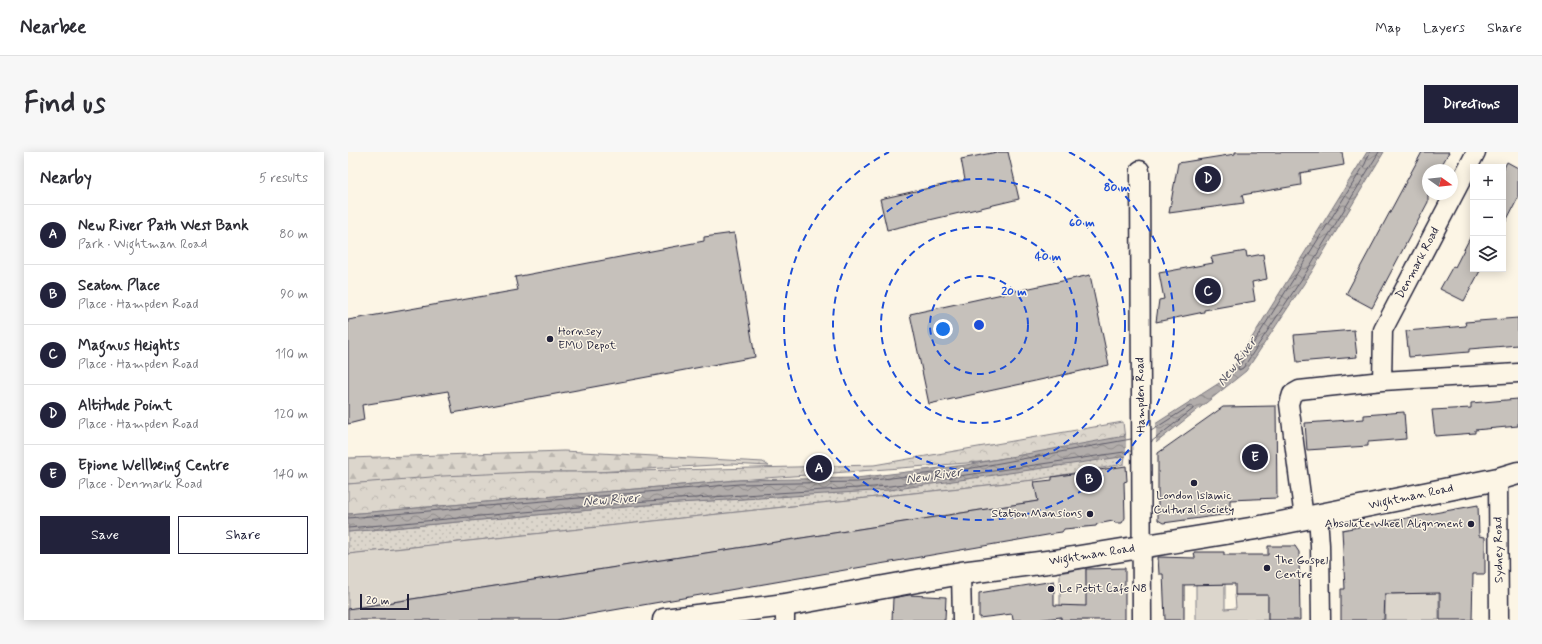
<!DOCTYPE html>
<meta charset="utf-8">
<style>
body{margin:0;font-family:Mynerve,sans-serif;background:#f7f7f7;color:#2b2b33}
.controls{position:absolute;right:12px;top:12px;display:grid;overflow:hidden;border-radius:0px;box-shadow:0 2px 10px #0003}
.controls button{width:36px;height:36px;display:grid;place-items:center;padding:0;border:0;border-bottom:1px solid #e1e1e2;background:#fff;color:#2b2b33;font:20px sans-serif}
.compass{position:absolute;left:1074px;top:12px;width:36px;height:36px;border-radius:50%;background:#fff;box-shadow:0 2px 10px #0003;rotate:105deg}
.scale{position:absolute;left:12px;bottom:10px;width:49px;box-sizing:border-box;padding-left:4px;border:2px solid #22223b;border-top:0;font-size:11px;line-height:14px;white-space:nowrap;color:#22223b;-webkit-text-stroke:3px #fcf5e5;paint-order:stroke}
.you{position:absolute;left:595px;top:177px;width:14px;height:14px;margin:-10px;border:3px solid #fff;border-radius:50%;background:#1a73e8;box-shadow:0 0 0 6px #1a73e833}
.badge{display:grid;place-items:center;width:26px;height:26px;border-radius:50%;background:#22223b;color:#fff;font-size:13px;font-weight:700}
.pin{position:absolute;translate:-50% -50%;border:2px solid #fff;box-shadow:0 1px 4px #0006}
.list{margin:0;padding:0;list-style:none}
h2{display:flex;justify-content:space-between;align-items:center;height:52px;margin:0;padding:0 16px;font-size:17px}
h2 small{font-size:13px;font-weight:400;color:#7c7c81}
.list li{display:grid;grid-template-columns:26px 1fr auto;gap:12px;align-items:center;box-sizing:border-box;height:60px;padding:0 16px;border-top:1px solid #e1e1e2}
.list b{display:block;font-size:15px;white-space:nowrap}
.list p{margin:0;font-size:13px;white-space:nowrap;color:#7c7c81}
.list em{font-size:13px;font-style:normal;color:#7c7c81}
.actions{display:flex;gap:8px;padding:12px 16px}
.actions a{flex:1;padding:9px 0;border:1px solid #22223b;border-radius:0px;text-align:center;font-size:14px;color:#22223b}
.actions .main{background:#22223b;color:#fff}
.icon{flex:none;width:22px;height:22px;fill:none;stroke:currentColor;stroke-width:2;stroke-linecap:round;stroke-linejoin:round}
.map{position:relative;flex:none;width:1170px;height:468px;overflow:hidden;border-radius:0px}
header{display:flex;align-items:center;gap:24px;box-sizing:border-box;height:56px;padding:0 20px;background:#fff;border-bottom:1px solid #e1e1e2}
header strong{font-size:19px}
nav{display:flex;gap:22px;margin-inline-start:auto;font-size:14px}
.intro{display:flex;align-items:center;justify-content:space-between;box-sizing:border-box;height:96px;padding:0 24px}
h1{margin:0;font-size:28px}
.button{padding:10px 18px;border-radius:0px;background:#22223b;color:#fff;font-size:14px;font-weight:700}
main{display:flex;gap:24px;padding:0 24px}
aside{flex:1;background:#fff;border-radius:0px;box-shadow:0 2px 10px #0003}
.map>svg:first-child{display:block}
.grass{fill:url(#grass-dots);stroke:#7f7c84}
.forest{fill:url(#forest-firs);stroke:#7f7c84}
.park{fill:url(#park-crowns);stroke:#7f7c84}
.garden{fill:#dcd6cc;stroke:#7f7c84}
.water{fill:url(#water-waves);stroke:#78757e}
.pier{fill:#fcf5e5}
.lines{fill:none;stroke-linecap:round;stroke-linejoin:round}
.shore{stroke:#5c5a68;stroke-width:1}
.building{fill:#c6c1bb;stroke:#22223b}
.minor-casing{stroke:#22223b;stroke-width:21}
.major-casing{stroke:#22223b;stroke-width:25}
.minor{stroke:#fcf5e5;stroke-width:18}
.major{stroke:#fcf5e5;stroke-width:22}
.ring{fill:none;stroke:#1d4ed8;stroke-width:2;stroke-dasharray:7 5}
.poi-dot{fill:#22223b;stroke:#fcf5e5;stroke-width:1.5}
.labels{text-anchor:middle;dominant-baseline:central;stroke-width:3;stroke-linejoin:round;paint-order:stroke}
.street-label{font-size:12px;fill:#22223b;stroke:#fcf5e5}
.poi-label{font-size:12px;fill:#22223b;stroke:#fcf5e5;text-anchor:start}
.water-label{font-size:13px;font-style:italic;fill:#545362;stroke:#fcf5e5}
.centre{fill:#1d4ed8;stroke:#fcf5e5;stroke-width:2}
.ring-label{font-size:12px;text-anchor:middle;font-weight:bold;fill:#1d4ed8;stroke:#fcf5e5;stroke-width:3;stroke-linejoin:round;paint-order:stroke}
</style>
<header>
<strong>Nearbee</strong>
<nav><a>Map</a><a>Layers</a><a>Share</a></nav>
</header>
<div class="intro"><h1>Find us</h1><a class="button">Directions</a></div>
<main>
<aside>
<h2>Nearby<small>5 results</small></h2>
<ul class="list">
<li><span class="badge">A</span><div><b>New River Path West Bank</b><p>Park · Wightman Road</p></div><em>80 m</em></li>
<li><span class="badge">B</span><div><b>Seaton Place</b><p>Place · Hampden Road</p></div><em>90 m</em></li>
<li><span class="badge">C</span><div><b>Magnus Heights</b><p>Place · Hampden Road</p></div><em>110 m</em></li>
<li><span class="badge">D</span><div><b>Altitude Point</b><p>Place · Hampden Road</p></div><em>120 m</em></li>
<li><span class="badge">E</span><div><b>Epione Wellbeing Centre</b><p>Place · Denmark Road</p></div><em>140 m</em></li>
</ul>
<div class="actions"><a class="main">Save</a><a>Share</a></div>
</aside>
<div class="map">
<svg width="1170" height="468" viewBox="0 0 1170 468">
<defs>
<pattern id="grass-dots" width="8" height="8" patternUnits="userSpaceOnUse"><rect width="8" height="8" fill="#dcd6cc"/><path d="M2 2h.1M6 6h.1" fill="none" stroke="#bcb7b0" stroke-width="1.8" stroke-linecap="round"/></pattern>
<pattern id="forest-firs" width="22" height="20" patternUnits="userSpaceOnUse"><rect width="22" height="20" fill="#dcd6cc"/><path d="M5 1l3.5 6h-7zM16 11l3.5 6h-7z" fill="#bcb7b0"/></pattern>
<pattern id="park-crowns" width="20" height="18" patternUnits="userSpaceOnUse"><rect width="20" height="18" fill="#dcd6cc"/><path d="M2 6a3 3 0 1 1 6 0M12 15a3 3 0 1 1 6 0" fill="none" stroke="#bcb7b0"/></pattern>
<pattern id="water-waves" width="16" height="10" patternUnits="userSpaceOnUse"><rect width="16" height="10" fill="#b2adab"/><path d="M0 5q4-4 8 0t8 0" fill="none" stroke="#908c8c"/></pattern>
</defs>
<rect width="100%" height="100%" fill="#fcf5e5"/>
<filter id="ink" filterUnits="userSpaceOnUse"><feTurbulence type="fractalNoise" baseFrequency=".025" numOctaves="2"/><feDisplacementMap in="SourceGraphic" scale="8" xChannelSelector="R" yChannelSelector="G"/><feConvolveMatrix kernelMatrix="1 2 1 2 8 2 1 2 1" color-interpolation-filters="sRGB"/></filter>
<g filter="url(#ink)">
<!-- grass -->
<path class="grass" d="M 777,304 L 776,312 L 686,328 L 0,402 L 0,380 L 298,353 L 544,337 Z"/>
<!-- forest -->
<path class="forest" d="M 216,299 L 415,310 L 421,314 L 383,312 L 248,320 L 182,320 L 0,332 L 0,306 Z"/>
<!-- park -->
<path class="park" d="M 775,270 L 777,287 L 632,310 L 391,328 L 0,362 L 0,332 L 95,324 L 182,320 L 248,320 L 526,313 Z"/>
<!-- garden -->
<path class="garden" d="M 686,328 L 690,349 L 0,457 L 0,402 Z
M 738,416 L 739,468 L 712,468 L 712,421 Z
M 1091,426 L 1091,468 L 1037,468 L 1037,437 L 1044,442 L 1076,441 Z
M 848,432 L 877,432 L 877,457 L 888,456 L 887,443 L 920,443 L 920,468 L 848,468 Z"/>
<!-- water -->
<path class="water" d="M 1019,0 L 1036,0 L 963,121 L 898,219 L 794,302 L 542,338 L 298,353 L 0,380 L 0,362 L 391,328 L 508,326 L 618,313 L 793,281 L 879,226 Z"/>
<!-- pier -->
<path class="pier" d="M 808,269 L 808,294 L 795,304 L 778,306 L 778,281 L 793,279 Z"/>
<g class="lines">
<!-- shore -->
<path class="shore" d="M 1022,0 L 1017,12 L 890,216 L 891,218 L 895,216 L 959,119 L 1031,0
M 803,279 L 842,254 L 845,255 L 845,257 L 803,290
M 0,366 L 391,332 L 509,330 L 619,317 L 783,287
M 0,376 L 298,349 L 542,334 L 783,299"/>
</g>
<!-- building -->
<path class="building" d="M 649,0 L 660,0 L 671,47 L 539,78 L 532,47 L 617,28 L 613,7 Z
M 887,0 L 994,0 L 996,13 L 952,21 L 953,33 L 894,43 L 896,51 L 821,61 L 830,11 L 887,2 Z
M 1074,0 L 1101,0 L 1091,18 L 1080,18 L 1080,50 L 1024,156 L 998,142 Z
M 1159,10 L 1170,16 L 1170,46 L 1155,75 L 1155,18 Z
M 1125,80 L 1125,117 L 1133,117 L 1116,149 L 1092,137 L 1105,114 L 1107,115 Z
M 386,81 L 407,205 L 105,261 L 100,239 L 14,253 L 16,268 L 0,272 L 0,168 L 170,138 L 167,125 L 356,89 L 356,85 Z
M 898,99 L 899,105 L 915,102 L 919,127 L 904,130 L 907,149 L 856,158 L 856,160 L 808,170 L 811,148 L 816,147 L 811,121 L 865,111 L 863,105 Z
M 742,123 L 761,213 L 581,252 L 562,162 Z
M 1170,166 L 1170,193 L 1121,197 L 1121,200 L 1061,205 L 1058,179 L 1118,174 L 1117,170 Z
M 1006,178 L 1009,205 L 949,210 L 946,183 Z
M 1170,247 L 1170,274 L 1127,278 L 1127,281 L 1087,284 L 1084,258 L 1123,256 L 1123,251 Z
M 928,254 L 929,346 L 882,348 L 882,362 L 815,371 L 810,368 L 810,301 L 875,255 Z
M 1056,260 L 1058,287 L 1020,290 L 1020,294 L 959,298 L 957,271 L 1016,267 L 1016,263 Z
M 778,314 L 779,329 L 776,330 L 777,366 L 774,371 L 767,371 L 765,369 L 749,372 L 748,374 L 716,377 L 714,380 L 706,381 L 705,382 L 208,468 L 0,468 L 0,457 L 690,349 L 686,330 L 704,328 L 704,325 Z
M 1130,353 L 1131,384 L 1137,385 L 1137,422 L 1125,422 L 1124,468 L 1092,468 L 1092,441 L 1037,442 L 1036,468 L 993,468 L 993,437 L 997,437 L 994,378 Z
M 920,394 L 947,394 L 951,400 L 952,468 L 920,468 L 920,443 L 887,443 L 887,432 L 836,433 L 836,468 L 817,468 L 815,422 L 811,422 L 810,405 L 847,406 L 846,400 L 876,400 L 876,403 L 920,403 Z
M 777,416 L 777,468 L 713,468 L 713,465 L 688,468 L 665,468 L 664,462 L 631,466 L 631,441 L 706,429 L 706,453 L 738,454 L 738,417 Z
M 561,443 L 598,445 L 597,468 L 544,468 L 545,446 Z"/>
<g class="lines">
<defs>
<path id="minor" d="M 792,18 L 794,468
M 1034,229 L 1170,221
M 1150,327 L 1151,468
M 970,364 L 972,393 L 973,468
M 956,366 L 941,252 L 944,242 L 951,238 L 1034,229 L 1035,178 L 1128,0
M 613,421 L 614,468
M 437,453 L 437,468"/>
<path id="major" d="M 316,468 L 437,453 L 613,421 L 707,409 L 908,376 L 1150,327 L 1170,321"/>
</defs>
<!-- minor casing -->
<use href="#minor" class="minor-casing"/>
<!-- major casing -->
<use href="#major" class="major-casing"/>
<!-- minor -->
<use href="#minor" class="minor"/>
<!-- major -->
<use href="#major" class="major"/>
</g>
</g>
<!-- distance rings -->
<g class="ring">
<circle cx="631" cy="173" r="49"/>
<circle cx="631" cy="173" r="98"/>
<circle cx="631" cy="173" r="146"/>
<path d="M721 0A195 195 0 1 1 541 0"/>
</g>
<!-- markers -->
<g class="poi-dot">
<circle cx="202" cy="187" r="4"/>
<circle cx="846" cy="331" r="4"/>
<circle cx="742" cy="362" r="4"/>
<circle cx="1123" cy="372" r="4"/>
<circle cx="919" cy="416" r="4"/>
<circle cx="703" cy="437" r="4"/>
</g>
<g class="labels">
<!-- street labels -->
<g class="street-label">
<text transform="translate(1070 111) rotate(-62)">Denmark Road</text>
<text transform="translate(793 243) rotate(-91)">Hampden Road</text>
<text transform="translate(1063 345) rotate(-12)">Wightman Road</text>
<text transform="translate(1151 398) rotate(-91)">Sydney Road</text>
<text transform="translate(744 403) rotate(-9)">Wightman Road</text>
</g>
<!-- poi labels -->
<g class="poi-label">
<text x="210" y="180">Hornsey<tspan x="210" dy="14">EMU Depot</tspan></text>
<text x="846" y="344" text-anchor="middle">London Islamic<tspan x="846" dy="14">Cultural Society</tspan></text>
<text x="734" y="362" text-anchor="end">Station Mansions</text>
<text x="1115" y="372" text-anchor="end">Absolute Wheel Alignment</text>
<text x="927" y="409">The Gospel<tspan x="927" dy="14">Centre</tspan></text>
<text x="711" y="437">Le Petit Cafe N8</text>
</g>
<!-- water labels -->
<g class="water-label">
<text transform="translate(889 210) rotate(-53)">New River</text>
<text transform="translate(586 324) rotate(-8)">New River</text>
<text transform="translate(263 348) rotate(-4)">New River</text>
</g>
</g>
<circle cx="631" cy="173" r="6" class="centre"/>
<g class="ring-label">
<text x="769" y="39">80 m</text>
<text x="734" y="74">60 m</text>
<text x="700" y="108">40 m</text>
<text x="666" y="143">20 m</text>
</g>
</svg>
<div class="controls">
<button>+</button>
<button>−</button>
<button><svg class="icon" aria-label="layers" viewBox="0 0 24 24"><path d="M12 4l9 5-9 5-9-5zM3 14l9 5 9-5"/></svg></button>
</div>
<svg class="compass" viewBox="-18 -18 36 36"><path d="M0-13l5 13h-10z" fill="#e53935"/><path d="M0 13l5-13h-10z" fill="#7c7c81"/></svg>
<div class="scale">20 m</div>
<div class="you"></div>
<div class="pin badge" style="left:471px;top:316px">A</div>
<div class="pin badge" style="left:741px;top:327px">B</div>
<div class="pin badge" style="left:860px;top:139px">C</div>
<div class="pin badge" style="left:860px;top:27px">D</div>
<div class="pin badge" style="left:907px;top:305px">E</div>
</div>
</main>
